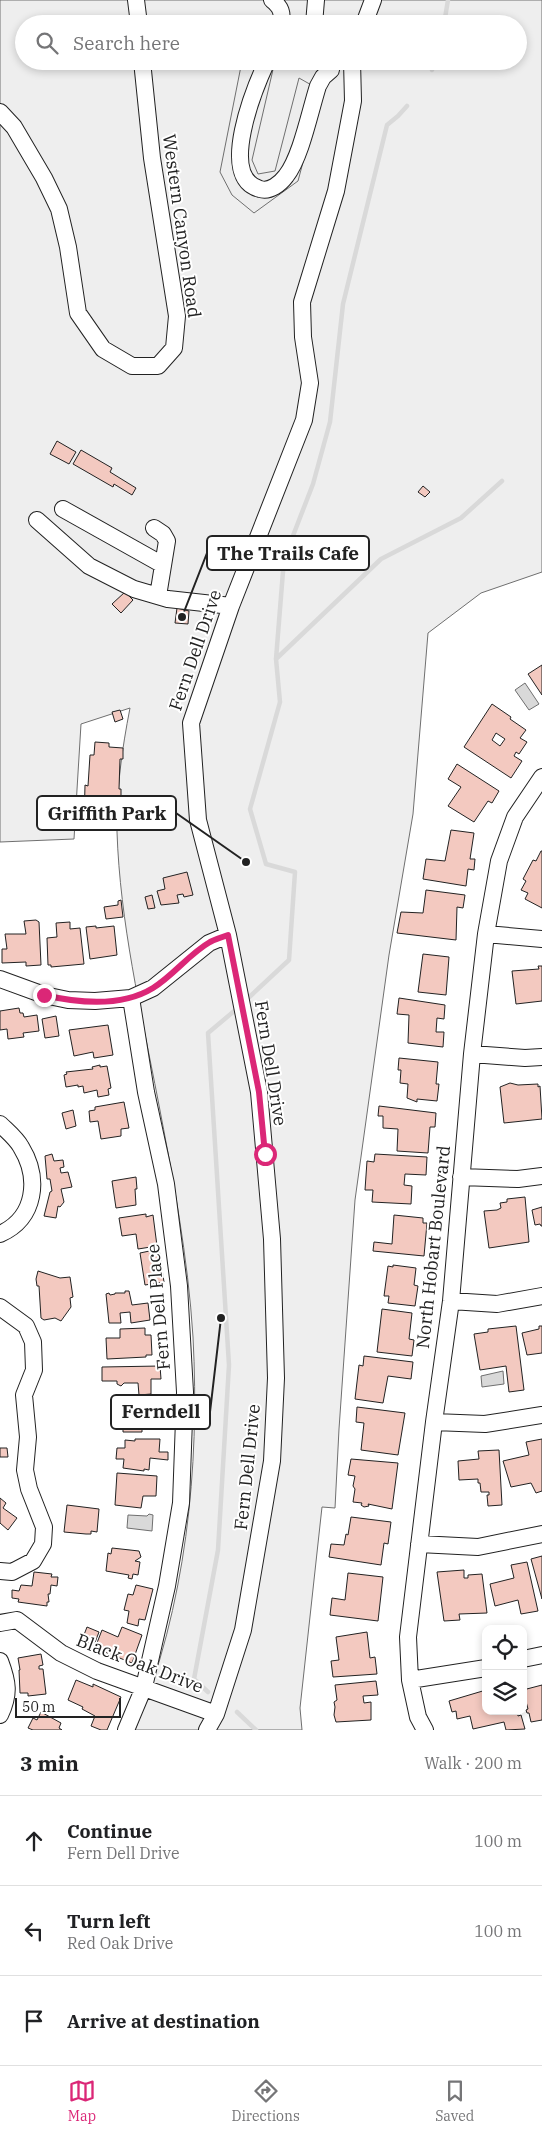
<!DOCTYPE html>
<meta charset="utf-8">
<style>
body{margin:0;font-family:"IBM Plex Serif",serif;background:#f2f2f2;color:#202124}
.controls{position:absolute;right:15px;bottom:15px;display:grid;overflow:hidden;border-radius:10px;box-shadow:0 2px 8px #0003}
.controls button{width:45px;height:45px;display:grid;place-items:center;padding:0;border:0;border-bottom:1px solid #e0e0e0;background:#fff;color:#202124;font:25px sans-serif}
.scale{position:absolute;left:15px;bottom:12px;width:106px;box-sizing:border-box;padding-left:5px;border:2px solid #222;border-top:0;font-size:14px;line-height:18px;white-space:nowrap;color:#222;-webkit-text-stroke:4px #fff;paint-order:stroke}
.stop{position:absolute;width:15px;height:15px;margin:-11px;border:4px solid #db2777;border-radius:50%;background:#fff}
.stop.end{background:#db2777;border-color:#fff;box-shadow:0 1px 5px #0008}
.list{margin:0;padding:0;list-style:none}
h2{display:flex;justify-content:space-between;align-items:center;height:65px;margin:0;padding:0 20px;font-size:21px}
h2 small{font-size:16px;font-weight:400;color:#757577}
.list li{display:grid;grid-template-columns:32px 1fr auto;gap:15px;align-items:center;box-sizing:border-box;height:90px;padding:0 20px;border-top:1px solid #e0e0e0}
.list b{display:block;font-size:19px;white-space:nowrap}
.list p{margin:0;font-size:16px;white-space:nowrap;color:#757577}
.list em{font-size:16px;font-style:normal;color:#757577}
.icon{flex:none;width:28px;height:28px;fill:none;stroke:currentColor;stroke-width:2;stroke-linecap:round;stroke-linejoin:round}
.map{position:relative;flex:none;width:542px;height:1730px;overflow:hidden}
.search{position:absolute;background:#fff;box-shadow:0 2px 8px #0003;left:15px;right:15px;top:15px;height:55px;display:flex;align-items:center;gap:12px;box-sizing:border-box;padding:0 18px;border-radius:28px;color:#757577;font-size:19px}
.sheet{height:335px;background:#fff}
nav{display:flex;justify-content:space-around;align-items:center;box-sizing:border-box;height:70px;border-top:1px solid #e0e0e0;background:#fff;font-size:14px;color:#757577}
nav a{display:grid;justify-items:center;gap:2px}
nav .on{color:#db2777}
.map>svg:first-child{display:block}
.green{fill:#eee;stroke:#6f6f6f;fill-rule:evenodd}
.parking{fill:#ededed;stroke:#6f6f6f}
.water{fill:#d9d9d9;stroke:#6f6f6f}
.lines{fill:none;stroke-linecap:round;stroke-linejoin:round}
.stream{stroke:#d9d9d9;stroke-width:4.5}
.building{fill:#f3c9c0;stroke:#222;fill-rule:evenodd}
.minor-casing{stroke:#222;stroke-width:18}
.minor{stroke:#fff;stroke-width:16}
.route{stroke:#db2777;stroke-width:6}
.labels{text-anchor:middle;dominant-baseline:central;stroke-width:4;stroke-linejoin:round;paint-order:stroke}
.street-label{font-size:18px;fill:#222;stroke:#fff}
.leader{fill:none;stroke:#222;stroke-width:2}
.callout-dot{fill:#222;stroke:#fff;stroke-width:2}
.callout{fill:#fff;stroke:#222;stroke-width:2}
.callout-label{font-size:19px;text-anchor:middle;font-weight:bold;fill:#222}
</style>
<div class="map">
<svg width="542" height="1730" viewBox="0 0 542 1730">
<rect width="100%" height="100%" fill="#fff"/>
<!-- green -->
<path class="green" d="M 0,0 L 542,0 L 542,572 L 481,593 L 428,633 L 413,814 L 389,955 L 355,1200 L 339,1429 L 335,1508 L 322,1507 L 300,1708 L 302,1730 L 135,1730 C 186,1606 200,1469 193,1337 C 188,1257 173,1178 158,1100 C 141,1012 120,922 117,832 C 116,791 122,749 130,708 L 81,724 L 74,839 L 0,842 ZM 24,24 L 518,24 L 518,61 L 24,61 Z"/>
<!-- parking -->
<path class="parking" d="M 242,61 L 275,61 L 252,160 L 258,174 L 275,171 L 299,78 L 322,91 L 298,181 L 254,213 L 232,195 L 220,172 Z"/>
<!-- water -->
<path class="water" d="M 525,683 L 539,704 L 529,710 L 515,690 Z
M 503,1371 L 504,1384 L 482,1387 L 481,1376 Z
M 149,1514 L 153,1515 L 152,1531 L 127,1528 L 128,1515 L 147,1516 Z"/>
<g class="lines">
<!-- stream -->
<path class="stream" d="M 444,24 L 448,0
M 432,70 L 434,61
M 276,659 L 381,559 L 461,518 L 502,481
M 244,1002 L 289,960 L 295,872 L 266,864 L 250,809 L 280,702 L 276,659 L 284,559 L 313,484 L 330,422 L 343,304 L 387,125 L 398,116 L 407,106
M 208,1692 L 194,1679 L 218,1550 L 229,1365 L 208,1033 L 239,1007
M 237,1712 L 256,1730"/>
</g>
<!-- building -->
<path class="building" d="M 57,441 L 76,452 L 69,464 L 50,454 Z
M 81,450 L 112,468 L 110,472 L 136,488 L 132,495 L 114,484 L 113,487 L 73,464 Z
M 423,486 L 430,492 L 425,497 L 418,492 Z
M 125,592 L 133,600 L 121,613 L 112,604 Z
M 177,608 L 189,611 L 188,624 L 175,623 Z
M 542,665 L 542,695 L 528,674 Z
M 492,704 L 511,717 L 510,719 L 526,730 L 520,738 L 527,742 L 519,754 L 516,752 L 514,756 L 522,761 L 511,778 L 464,747 ZM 496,733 L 505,739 L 500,746 L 492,740 Z
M 120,710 L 123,719 L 115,722 L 112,712 Z
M 95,742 L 109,743 L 109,747 L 123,748 L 123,759 L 120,759 L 119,789 L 121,789 L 121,800 L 124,801 L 123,817 L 121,817 L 121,823 L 117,823 L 117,825 L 84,824 L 85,785 L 88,786 L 90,755 L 94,755 Z
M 457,764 L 499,791 L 492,803 L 488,801 L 474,822 L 448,806 L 461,787 L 448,779 Z
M 451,830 L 474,833 L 470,859 L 475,859 L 474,870 L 468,869 L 466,886 L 423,879 L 426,859 L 445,861 Z
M 541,851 L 542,851 L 542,908 L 525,899 L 528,893 L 521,890 L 526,881 L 523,879 L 533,860 L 536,861 Z
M 187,872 L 193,895 L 184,897 L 183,894 L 177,895 L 179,903 L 161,905 L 157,891 L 165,889 L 163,878 Z
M 426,890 L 465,895 L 463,908 L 457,907 L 456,940 L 397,933 L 401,912 L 423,913 Z
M 152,895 L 155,908 L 148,909 L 145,897 Z
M 121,900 L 123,917 L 106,919 L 104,907 L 118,905 L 118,901 Z
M 36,920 L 39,922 L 41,965 L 26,966 L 26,962 L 2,963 L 2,949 L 7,949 L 5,934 L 26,934 L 24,921 Z
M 70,922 L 70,929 L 80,928 L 84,964 L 51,967 L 51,965 L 48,965 L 47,938 L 57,937 L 56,923 Z
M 96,926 L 96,928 L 114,926 L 117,955 L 90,959 L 86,927 Z
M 423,954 L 449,957 L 446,995 L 418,992 Z
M 538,966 L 542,966 L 542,1001 L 516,1004 L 512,971 L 539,969 Z
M 399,998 L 445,1005 L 444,1019 L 437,1018 L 436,1032 L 444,1032 L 443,1047 L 408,1043 L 409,1015 L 397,1014 Z
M 19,1008 L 20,1013 L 23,1013 L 24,1017 L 37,1015 L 39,1031 L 23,1033 L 24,1037 L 8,1039 L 7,1029 L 0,1030 L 0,1011 Z
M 56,1016 L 59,1036 L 45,1038 L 42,1019 Z
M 108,1025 L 113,1055 L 94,1058 L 93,1052 L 74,1056 L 69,1030 Z
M 399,1058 L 438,1062 L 436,1084 L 439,1084 L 437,1101 L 417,1099 L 417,1102 L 407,1098 L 408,1084 L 400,1083 L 401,1070 L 398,1070 Z
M 100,1065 L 100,1067 L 107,1066 L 111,1088 L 108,1089 L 109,1095 L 98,1097 L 97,1090 L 84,1093 L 83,1086 L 78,1087 L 78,1085 L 66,1087 L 64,1075 L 67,1074 L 66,1072 L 93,1069 L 92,1067 Z
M 510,1083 L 518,1085 L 538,1084 L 538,1087 L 540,1086 L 542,1119 L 504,1123 L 500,1087 Z
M 124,1102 L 129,1128 L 121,1129 L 121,1136 L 101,1139 L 98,1121 L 90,1122 L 89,1111 L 95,1110 L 95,1107 Z
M 379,1106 L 436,1113 L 435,1127 L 430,1127 L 428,1153 L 397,1151 L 398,1129 L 383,1128 L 383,1116 L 378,1116 Z
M 73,1110 L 76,1126 L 66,1129 L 62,1113 Z
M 52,1154 L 54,1161 L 63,1160 L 64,1167 L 60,1168 L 61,1173 L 68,1172 L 72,1187 L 61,1189 L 64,1202 L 60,1207 L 58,1206 L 56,1218 L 44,1216 L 50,1192 L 52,1191 L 50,1179 L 47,1179 L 45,1156 Z
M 375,1154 L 427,1157 L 426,1175 L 405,1174 L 404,1185 L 412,1186 L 411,1204 L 372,1202 L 373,1190 L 365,1190 L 367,1161 L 374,1162 Z
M 136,1177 L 137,1189 L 135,1189 L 136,1205 L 116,1208 L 112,1181 Z
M 525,1197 L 529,1242 L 489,1248 L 484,1211 L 497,1210 L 501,1208 L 500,1203 L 507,1202 L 507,1199 Z
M 542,1207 L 542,1226 L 541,1226 L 540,1224 L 535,1225 L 532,1210 Z
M 146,1214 L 146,1217 L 153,1215 L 157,1246 L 138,1249 L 136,1234 L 122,1236 L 119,1218 Z
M 394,1215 L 423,1218 L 423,1223 L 427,1223 L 424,1256 L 373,1251 L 374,1242 L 392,1244 Z
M 159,1249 L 164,1282 L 145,1285 L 140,1253 Z
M 393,1265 L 416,1268 L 414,1285 L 418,1286 L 415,1306 L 388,1303 L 389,1296 L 384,1296 L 388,1266 L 393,1267 Z
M 38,1271 L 60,1278 L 70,1277 L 73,1297 L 70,1298 L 71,1307 L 61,1321 L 55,1318 L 44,1320 L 41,1318 L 39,1286 L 37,1286 L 36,1279 Z
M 125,1291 L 129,1291 L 132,1305 L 148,1303 L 150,1320 L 131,1323 L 130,1312 L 120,1313 L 121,1323 L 109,1323 L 106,1294 L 109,1293 L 110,1295 L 115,1294 L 115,1293 L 125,1293 Z
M 382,1309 L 412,1313 L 409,1339 L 414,1340 L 412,1356 L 377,1352 Z
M 516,1326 L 524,1390 L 509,1392 L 506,1366 L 480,1370 L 474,1334 L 488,1332 L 488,1329 Z
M 539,1326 L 542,1326 L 542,1353 L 527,1355 L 522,1333 L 539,1329 Z
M 145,1328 L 145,1335 L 151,1335 L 152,1355 L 146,1355 L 146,1357 L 107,1359 L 106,1338 L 120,1338 L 120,1329 Z
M 364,1356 L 413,1362 L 411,1379 L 388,1376 L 383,1403 L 355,1399 L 359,1365 L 363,1366 Z
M 160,1366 L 161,1379 L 151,1379 L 151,1394 L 139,1395 L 138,1383 L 124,1383 L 121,1386 L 117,1384 L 117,1381 L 102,1381 L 102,1367 Z
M 111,1399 L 121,1400 L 121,1403 L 126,1404 L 126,1401 L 146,1403 L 157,1401 L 160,1415 L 146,1418 L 146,1423 L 142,1425 L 142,1432 L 123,1432 L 123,1423 L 120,1423 L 120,1413 L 111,1413 Z
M 357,1407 L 405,1413 L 398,1455 L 361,1450 L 364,1423 L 356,1422 Z
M 135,1439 L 160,1439 L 159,1452 L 168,1452 L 168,1460 L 150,1458 L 149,1470 L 144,1469 L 144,1471 L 123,1468 L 124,1459 L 116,1459 L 117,1448 L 125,1448 L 125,1440 L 135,1441 Z
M 542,1439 L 542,1491 L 536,1493 L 531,1483 L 511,1487 L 503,1461 L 529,1455 L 526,1442 Z
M 0,1448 L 7,1448 L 8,1457 L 0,1457 Z
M 499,1450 L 502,1505 L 488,1506 L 487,1495 L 489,1495 L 489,1492 L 481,1492 L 480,1483 L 478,1483 L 478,1479 L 459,1480 L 458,1461 L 479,1459 L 478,1451 Z
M 351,1459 L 398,1463 L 392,1509 L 368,1504 L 369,1506 L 364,1507 L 361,1505 L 362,1503 L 353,1502 L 355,1489 L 353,1486 L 355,1476 L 348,1475 Z
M 117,1473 L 157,1476 L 156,1496 L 143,1496 L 141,1508 L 115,1505 Z
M 0,1498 L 6,1503 L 3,1508 L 17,1518 L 8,1530 L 0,1523 Z
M 67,1505 L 99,1509 L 97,1532 L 91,1531 L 91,1534 L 86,1534 L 64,1532 Z
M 351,1517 L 391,1522 L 388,1544 L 384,1543 L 381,1565 L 329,1557 L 331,1544 L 344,1545 L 346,1534 L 348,1535 Z
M 112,1548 L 139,1551 L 141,1557 L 135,1561 L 140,1562 L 138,1575 L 133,1574 L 132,1579 L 128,1578 L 129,1575 L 106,1571 L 108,1553 L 111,1554 Z
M 542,1556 L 542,1599 L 531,1559 Z
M 527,1562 L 538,1611 L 521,1614 L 518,1600 L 495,1606 L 490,1584 L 514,1578 L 511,1565 Z
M 464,1570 L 464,1578 L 468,1578 L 468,1575 L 482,1574 L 487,1613 L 459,1614 L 460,1620 L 444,1621 L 437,1572 Z
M 34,1572 L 52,1574 L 51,1577 L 58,1577 L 57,1586 L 51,1585 L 50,1594 L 48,1594 L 49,1602 L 47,1602 L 47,1606 L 18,1602 L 19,1599 L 12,1598 L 12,1590 L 19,1591 L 21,1585 L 32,1586 Z
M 348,1573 L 383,1577 L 378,1621 L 330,1615 L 332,1598 L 345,1600 Z
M 136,1585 L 153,1589 L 145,1620 L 139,1619 L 138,1626 L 127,1623 L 129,1611 L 124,1610 L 128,1594 L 133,1595 Z
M 87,1627 L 99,1632 L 94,1645 L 82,1640 Z
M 122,1627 L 142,1635 L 132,1663 L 95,1648 L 102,1630 L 118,1637 Z
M 367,1632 L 370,1658 L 375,1657 L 377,1674 L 333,1677 L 331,1661 L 339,1660 L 336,1637 Z
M 41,1654 L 43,1665 L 39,1666 L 39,1669 L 43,1669 L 46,1694 L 28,1696 L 28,1693 L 20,1693 L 19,1670 L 20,1670 L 18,1658 Z
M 76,1680 L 93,1687 L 93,1684 L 121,1697 L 107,1730 L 101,1730 L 91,1726 L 95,1716 L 82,1709 L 83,1707 L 68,1700 Z
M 376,1681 L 378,1695 L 363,1696 L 364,1703 L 371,1702 L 371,1720 L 336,1722 L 334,1715 L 335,1707 L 334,1702 L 337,1700 L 335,1685 Z
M 542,1685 L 542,1720 L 531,1722 L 529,1713 L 527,1713 L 526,1710 L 528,1709 L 523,1690 Z
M 486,1690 L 486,1711 L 517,1711 L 518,1716 L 521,1715 L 525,1729 L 506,1730 L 504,1722 L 473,1729 L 470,1716 L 457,1719 L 456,1711 L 452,1712 L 449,1701 Z
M 41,1712 L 61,1723 L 59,1728 L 62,1730 L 33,1730 L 28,1728 L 33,1718 L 37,1720 Z"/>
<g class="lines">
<defs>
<path id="minor" d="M 136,0 L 139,24
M 272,0 C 281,7 283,13 281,24
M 314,24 L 316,0
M 364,24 L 373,0
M 267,61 C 255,87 217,178 260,189 C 270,192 280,184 286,176 C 301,157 310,111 318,86 L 323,77 L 331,70
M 0,112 L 14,127 L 44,178 L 59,209 L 68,247 L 78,313 L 103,349 L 132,366 L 158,366 L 174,348 L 177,316 L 152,158 L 142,61
M 63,509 L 163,565
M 37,520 L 89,566 L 134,589 L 168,599 L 231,606
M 154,528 L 163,534 L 167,541 L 158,596
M 486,934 L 542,939
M 0,979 L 44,995 L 68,1000 L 95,1001 L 131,998 L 153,988 L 209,943 L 228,935
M 472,1054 L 525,1058 L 542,1057
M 0,1124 C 7,1131 16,1138 21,1147 C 40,1178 36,1218 0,1234
M 461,1177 L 518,1179 L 542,1176
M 451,1301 L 497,1304 L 542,1296
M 0,1307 L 26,1326 L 33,1342 L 34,1370 L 24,1395 L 28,1437 L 25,1470 L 29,1489 L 44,1527 L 43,1544 L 33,1561 L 12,1572 L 0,1571
M 434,1422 L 485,1424 L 542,1415
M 419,1544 L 478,1547 L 542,1534
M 0,1623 L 17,1620 L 61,1653 L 97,1671 L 216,1714
M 523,1659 L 542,1655
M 0,1661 C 8,1682 10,1694 0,1715
M 410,1680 L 486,1668
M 126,1730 L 144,1687 L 167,1586 L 181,1503 L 185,1392 L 179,1286 L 166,1184 L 146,1092 L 131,998
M 207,1730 L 216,1714 L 243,1630 L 272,1461 L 276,1378 L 272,1239 L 259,1092 L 228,935 L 198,820 L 191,723 L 231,606 L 304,420 L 310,383 L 303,337 L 302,302 L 336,191 L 353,101 L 352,61
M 425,1730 L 418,1717 L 410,1680 L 408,1637 L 434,1422 L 451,1301 L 472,1054 L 486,934 L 499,861 L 515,817 L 542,777"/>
</defs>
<!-- minor casing -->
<use href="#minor" class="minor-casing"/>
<!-- minor -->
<use href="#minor" class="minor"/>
</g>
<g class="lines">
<!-- route -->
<path class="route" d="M 44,995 C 78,1003 122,1007 153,988 C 174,975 189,954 210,942 C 216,939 222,937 228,935 L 259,1092 L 265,1154"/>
</g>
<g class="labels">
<!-- street labels -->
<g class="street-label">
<text transform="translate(182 226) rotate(82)">Western Canyon Road</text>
<text transform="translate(195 650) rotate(-71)">Fern Dell Drive</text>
<text transform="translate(271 1063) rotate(81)">Fern Dell Drive</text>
<text transform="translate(433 1247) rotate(-84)">North Hobart Boulevard</text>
<text transform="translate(158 1307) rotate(-95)">Fern Dell Place</text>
<text transform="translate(247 1467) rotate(-84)">Fern Dell Drive</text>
<text transform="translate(140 1663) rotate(21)">Black Oak Drive</text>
</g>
</g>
<!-- callouts -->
<path class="leader" d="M182 617L207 553M246 862L176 813M221 1318L210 1412"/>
<g class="callout-dot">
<circle cx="182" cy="617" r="5"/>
<circle cx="246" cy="862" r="5"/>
<circle cx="221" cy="1318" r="5"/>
</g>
<g class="callout">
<rect x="207" y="536" width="162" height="34" rx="5"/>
<rect x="37" y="796" width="139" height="34" rx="5"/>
<rect x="111" y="1395" width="99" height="34" rx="5"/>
</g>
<g class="callout-label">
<text x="288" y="560">The Trails Cafe</text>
<text x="107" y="820">Griffith Park</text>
<text x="161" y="1418">Ferndell</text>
</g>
</svg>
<div class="controls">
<button><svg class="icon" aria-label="locate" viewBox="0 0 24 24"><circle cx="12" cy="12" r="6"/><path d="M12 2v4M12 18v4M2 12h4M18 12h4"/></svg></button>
<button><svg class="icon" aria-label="layers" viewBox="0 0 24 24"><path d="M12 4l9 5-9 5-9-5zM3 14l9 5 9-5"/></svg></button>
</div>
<div class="scale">50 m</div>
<div class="stop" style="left:265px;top:1154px"></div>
<div class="stop end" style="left:44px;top:995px"></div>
<div class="search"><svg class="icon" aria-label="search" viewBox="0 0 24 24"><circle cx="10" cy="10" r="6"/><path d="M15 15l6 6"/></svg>Search here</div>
</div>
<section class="sheet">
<h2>3 min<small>Walk · 200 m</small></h2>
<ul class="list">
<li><svg class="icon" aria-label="ahead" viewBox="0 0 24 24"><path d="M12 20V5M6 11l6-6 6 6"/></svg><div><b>Continue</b><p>Fern Dell Drive</p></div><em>100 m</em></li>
<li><svg class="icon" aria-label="left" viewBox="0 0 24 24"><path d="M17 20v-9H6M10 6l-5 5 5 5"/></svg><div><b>Turn left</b><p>Red Oak Drive</p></div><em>100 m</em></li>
<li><svg class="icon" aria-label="arrive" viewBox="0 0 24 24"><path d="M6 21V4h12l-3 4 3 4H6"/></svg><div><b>Arrive at destination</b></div></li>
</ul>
</section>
<nav>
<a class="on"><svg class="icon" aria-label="map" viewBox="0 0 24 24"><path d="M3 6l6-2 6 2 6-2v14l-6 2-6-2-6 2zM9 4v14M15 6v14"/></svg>Map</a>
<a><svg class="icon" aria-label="directions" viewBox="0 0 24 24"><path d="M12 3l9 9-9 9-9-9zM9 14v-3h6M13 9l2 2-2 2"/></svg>Directions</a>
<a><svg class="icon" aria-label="saved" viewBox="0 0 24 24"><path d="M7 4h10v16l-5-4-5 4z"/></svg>Saved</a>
</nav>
